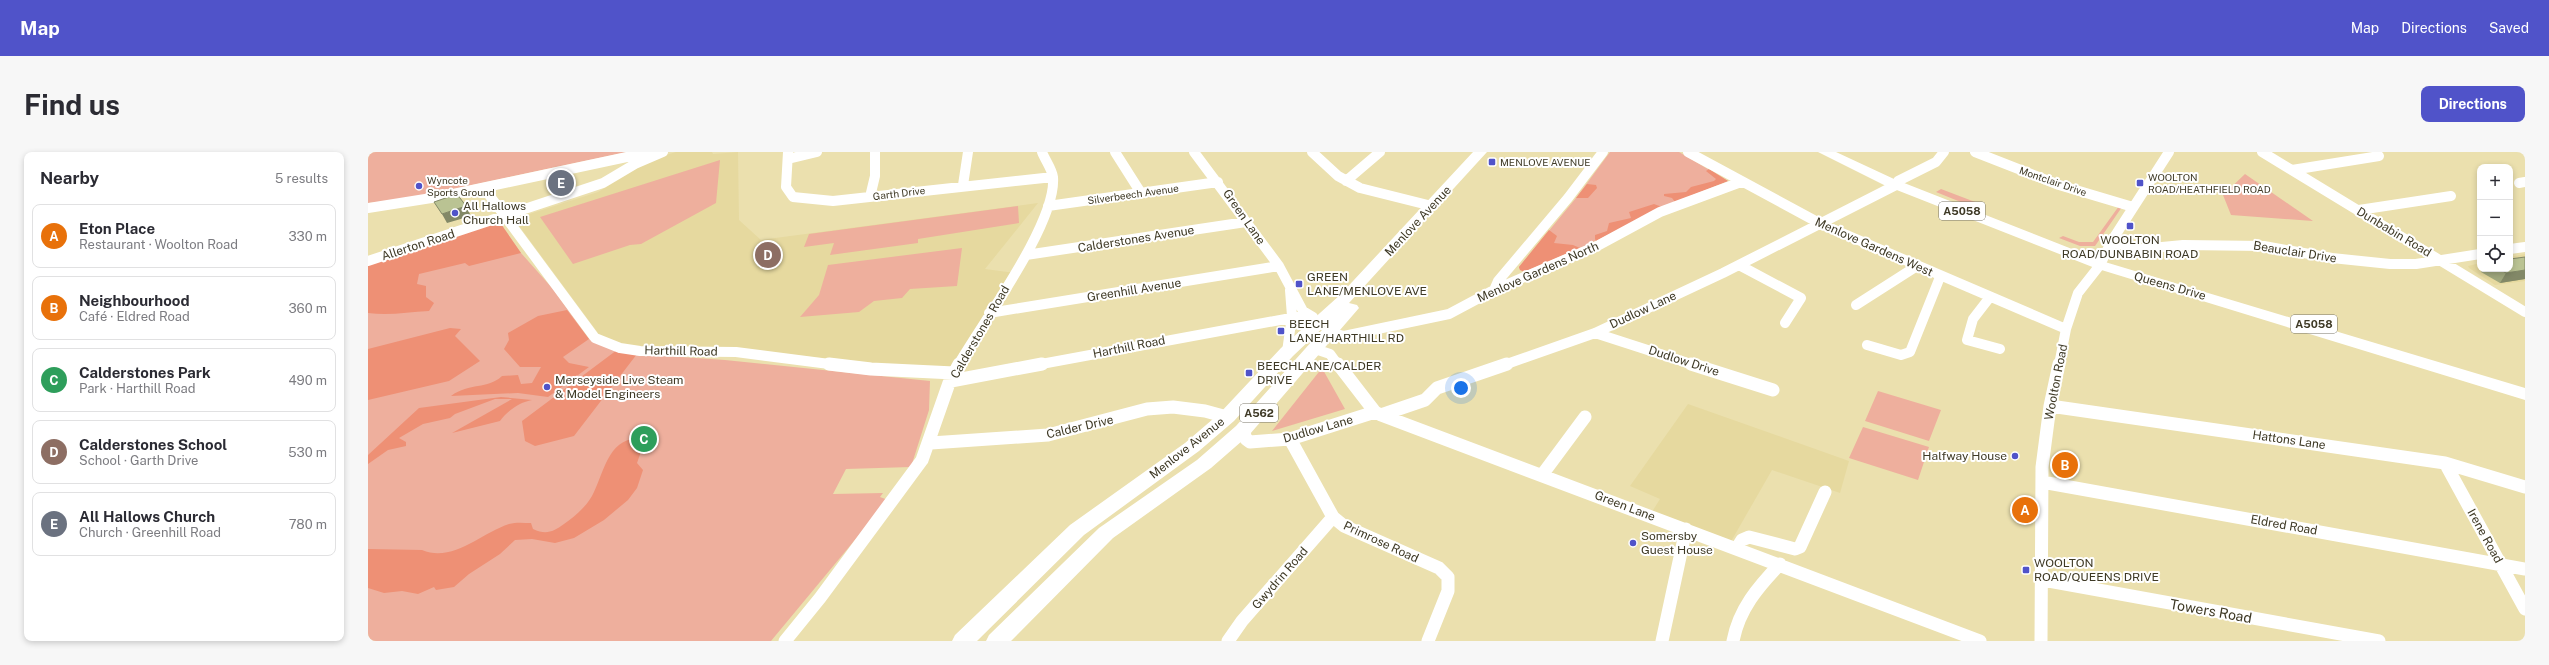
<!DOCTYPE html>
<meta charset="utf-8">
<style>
body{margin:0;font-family:"Public Sans",sans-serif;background:#f7f7f7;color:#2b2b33}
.controls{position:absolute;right:12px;top:12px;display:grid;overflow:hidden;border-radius:8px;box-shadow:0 2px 6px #0003}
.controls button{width:36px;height:36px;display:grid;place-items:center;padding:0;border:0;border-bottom:1px solid #e1e1e2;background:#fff;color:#2b2b33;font:20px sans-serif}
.you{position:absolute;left:1093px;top:236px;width:14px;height:14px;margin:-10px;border:3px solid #fff;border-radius:50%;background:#1a73e8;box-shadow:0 0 0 6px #1a73e833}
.badge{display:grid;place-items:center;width:26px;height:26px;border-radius:50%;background:#5053c9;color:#fff;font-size:13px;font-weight:700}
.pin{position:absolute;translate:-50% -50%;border:2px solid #fff;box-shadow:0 1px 4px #0006}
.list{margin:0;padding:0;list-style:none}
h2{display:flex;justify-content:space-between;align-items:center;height:52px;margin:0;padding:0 16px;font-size:17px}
h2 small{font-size:13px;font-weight:400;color:#7c7c81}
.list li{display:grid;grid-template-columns:26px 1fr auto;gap:12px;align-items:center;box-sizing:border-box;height:64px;margin:0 8px 8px;padding:0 8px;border:1px solid #e1e1e2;border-radius:8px}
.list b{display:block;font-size:15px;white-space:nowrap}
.list p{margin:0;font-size:13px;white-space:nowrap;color:#7c7c81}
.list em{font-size:13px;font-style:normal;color:#7c7c81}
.icon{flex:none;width:22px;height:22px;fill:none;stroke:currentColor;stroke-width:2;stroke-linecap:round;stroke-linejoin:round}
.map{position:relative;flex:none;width:2157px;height:489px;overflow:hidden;border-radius:8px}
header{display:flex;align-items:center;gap:24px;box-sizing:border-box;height:56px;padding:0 20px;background:#5053c9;color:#fff}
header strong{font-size:19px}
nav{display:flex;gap:22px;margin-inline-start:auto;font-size:14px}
.intro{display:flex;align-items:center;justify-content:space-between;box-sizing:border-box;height:96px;padding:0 24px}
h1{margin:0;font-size:28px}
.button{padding:10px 18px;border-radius:8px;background:#5053c9;color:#fff;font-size:14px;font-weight:700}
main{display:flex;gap:24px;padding:0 24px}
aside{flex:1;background:#fff;border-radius:8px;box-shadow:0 2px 6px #0003}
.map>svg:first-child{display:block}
.built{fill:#e6d99f}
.green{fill:#eeaf9d}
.forest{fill:#ee9075}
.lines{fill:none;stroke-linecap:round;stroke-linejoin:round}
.minor-far1{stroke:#fff;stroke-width:10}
.minor{stroke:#fff;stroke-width:13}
.highway{fill:#fff;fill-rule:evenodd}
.wall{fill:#a0a87e}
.shaded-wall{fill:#828867}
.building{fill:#bac393;stroke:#828867}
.poi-dot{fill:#5053c9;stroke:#fff;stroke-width:1.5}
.labels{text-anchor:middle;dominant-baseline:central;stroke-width:4;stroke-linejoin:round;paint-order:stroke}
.far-poi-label{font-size:10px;fill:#3e3925;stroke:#fff;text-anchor:start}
.far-street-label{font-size:10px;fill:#3e3925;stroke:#fff}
.shield{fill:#fff;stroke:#787466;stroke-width:1}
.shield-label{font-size:11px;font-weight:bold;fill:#3e3925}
.poi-label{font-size:12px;fill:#3e3925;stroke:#fff;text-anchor:start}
.street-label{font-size:12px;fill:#3e3925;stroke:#fff}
.near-street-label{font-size:14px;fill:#3e3925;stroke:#fff}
</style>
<header>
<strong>Map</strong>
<nav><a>Map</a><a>Directions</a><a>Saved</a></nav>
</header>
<div class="intro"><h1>Find us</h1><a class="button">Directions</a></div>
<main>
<aside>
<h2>Nearby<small>5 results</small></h2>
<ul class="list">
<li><span class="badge" style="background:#e8710a">A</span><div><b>Eton Place</b><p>Restaurant · Woolton Road</p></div><em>330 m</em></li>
<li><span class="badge" style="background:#e8710a">B</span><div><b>Neighbourhood</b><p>Café · Eldred Road</p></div><em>360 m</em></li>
<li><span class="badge" style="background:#2e9e5b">C</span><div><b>Calderstones Park</b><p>Park · Harthill Road</p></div><em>490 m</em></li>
<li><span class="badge" style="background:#8d6e63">D</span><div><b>Calderstones School</b><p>School · Garth Drive</p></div><em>530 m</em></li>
<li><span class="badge" style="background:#6b7280">E</span><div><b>All Hallows Church</b><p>Church · Greenhill Road</p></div><em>780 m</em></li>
</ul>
</aside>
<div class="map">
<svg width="2157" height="489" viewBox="0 0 2157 489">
<rect width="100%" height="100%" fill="#ebe0ae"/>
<!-- built -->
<path class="built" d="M 308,0 L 344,0 L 345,2 L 370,0 L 371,68 L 393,88 L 670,51 L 617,117 L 647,121 L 584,219 L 374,198 L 255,195 L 233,185 L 146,67 L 230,40 L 285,7 Z
M 2157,102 L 2157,129 L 2127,133 L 2101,116 L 2100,114 L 2112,111 L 2112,117 L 2142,117 L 2142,105 Z
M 1320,252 L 1481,309 L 1472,341 L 1404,318 L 1361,393 L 1282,363 L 1292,347 L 1262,334 Z"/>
<!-- green -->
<path class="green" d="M 0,0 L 259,0 L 38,47 L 0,51 Z
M 1242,0 L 1311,0 L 1360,29 L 1290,57 L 1217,94 L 1152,118 L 1151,115 L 1208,46 Z
M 352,8 L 348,51 L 273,92 L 262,93 L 205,112 L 172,65 Z
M 1877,22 L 1945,69 L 1863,63 L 1855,43 Z
M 1573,37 L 1615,53 L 1610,57 L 1568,40 Z
M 650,54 L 651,71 L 550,87 L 550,91 L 462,103 L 466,91 L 436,95 L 441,82 Z
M 1751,54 L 1754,55 L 1727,94 L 1712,94 L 1691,86 L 1695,84 L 1711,90 L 1725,90 Z
M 133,72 L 153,101 L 185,137 L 221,187 L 249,198 L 269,202 L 357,208 L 562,229 L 561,258 L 543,315 L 478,317 L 465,342 L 515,341 L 512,345 L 520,348 L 403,489 L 0,489 L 0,113 Z
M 594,96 L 589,134 L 542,137 L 534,146 L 506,149 L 491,160 L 432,165 L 451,143 L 460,113 Z
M 954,216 L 977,257 L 904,279 Z
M 1510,239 L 1573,258 L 1561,289 L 1497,269 Z
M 1495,275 L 1561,295 L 1550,328 L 1481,306 Z"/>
<!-- forest -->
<path class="forest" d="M 1341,17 L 1360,29 L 1307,50 L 1304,46 L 1296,44 L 1296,42 L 1318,40 L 1323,35 L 1346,29 L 1348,27 L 1338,19 Z
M 1219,32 L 1228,33 L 1229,36 L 1220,46 L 1208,46 Z
M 1286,52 L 1294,55 L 1228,89 L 1227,87 L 1227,83 L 1239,79 L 1241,71 L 1263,66 L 1261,60 Z
M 133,72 L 153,101 L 101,114 L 97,111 L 51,122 L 49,132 L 58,134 L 58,145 L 66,151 L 61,159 C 40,160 21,164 0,161 L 0,113 L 122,73 Z
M 1181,78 L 1189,84 L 1186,91 L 1205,93 L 1212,96 L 1156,120 L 1152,118 L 1151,115 Z
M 199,158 L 221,187 L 195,205 L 201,211 L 221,215 L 180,245 L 150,241 L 83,244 C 102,230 119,238 134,224 L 150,223 L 153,232 L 164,231 L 173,215 L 152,215 L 136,197 L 141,188 L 140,181 L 170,164 Z
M 82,176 L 93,177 L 87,184 L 112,209 L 81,229 L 0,248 L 0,197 Z
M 249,198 L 269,202 L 206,284 L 167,294 L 157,289 L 154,269 Z
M 133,245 L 164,248 C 152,250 139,259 132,269 L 84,281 L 144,247 L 127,247 L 87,262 L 82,266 L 55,272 L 31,286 L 38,290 L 38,294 L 20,298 L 0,312 L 0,303 L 51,256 Z
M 274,287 L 276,291 L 269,311 L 275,318 L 269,336 L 260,348 L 236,368 L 206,386 L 187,391 L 164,387 L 147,388 L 132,402 L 101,422 L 86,435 L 68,438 L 66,435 L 50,442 L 34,439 L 16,441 L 0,436 L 0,397 L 54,398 C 85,411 113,381 141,372 C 148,370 156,371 163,371 L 165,377 C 178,383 185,380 196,372 C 206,365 217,356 224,344 C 236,322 240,283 274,287 Z"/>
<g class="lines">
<!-- minor-far1 -->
<path class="minor-far1" d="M 420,0 L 418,35 L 425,45 L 465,49 L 685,25
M 747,0 L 773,41
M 826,0 L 911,114 L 935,159 L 945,165
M 944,0 L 970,24 L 992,36 L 1064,54
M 1320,0 L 1453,72 L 1698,177
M 1607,0 L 1691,33 L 1765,55
M 1894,0 L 2157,160
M 420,7 L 449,0
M 1924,18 L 2011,4
M 978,29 L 1012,0
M 1530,29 L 1568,10 L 1576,0
M 2151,31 L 2157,30
M 595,33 L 600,0
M 116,36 L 227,186 L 252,196 L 272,199 L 368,200 L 469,213
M 502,45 L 507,24 L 507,0
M 680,54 L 850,30
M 0,56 L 76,44 L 282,0
M 1991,58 L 2083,44
M 1743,90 L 1773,97 L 1815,93 L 1896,94 L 1964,106 L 2022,112 L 2048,112 L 2112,102
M 2142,97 L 2157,95
M 658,103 L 878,70
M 0,109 L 235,31 L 267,12 L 295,0
M 1371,113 L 1433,146 L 1417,171
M 1126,138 L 1130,129 L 1200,46 L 1235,0
M 1622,145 L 1605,167 L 1599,188 L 1632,197
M 1488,153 L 1549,114
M 621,161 L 911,114
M 961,180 L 976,184 L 1081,162 L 1126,138 L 1231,93 L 1292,60 L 1373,30
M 1227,181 L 1326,213
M 1499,193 L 1533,203 L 1542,200 L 1572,125
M 947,197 L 962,202 L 970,213
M 919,200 L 924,164 L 922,138
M 590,213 C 614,171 689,71 685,25 C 684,17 677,8 674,0
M 668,213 L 939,163
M 1136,213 L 1227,181 L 1355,121 L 1528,33
M 1691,213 L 1698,177 L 1710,141 L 1732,113 L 1743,90 L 1801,0"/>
<!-- minor -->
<path class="minor" d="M 461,212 L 503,217 L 586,221
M 970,212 L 1007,260 L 1013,263 L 1612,489
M 1323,212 L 1405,238
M 583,229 L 674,212
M 1682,254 L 2077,311 L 2157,335
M 1013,263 L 1057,248 L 1069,236 L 1139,212
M 875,278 L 878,287 L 882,290 L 922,287 L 1007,260
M 922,287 L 965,365 L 976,374 L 1071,416 L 1080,425 L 1080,439 L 1060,489
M 563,291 L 680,283 L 779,257 L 805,255 L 837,259 L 859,265
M 2077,311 L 2157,457
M 1174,323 L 1217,265
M 1674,330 L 2157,417
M 1369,396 L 1374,388 L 1381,385 L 1427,397 L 1432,395 L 1457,340
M 1675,428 L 2011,489
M 417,489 L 452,446 L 554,308 L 581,231 L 591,212
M 860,489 L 874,469 L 965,365
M 1294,489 L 1318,377
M 1365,489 C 1371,457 1390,435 1412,412
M 1673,489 L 1674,315 L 1682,254 L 1691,212"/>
<!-- highway -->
<path class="highway" d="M 1105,0 L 1119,0 L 981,151 L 989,153 L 991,156 L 882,282 L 843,316 L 745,386 L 643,489 L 618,489 L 621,483 L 731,376 L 829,308 L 868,274 L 962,169 L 925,204 L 866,269 L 831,299 L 716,383 L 609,489 L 584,489 L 587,483 L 702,373 L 817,291 L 852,261 L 913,196 L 972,143 Z
M 1450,0 L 1468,0 L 1526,27 L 1737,110 L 2157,236 L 2157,248 L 1727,116 L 1516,33 Z"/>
</g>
<!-- wall -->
<path class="wall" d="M 2157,105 L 2157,127 L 2132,131 L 2113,120 L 2114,117 L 2142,117 Z"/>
<!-- shaded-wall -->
<path class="shaded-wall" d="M 98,54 L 103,64 L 79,71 L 74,62 Z
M 2157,118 L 2157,127 L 2132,131 L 2138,121 Z"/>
<!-- building -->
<path class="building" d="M 89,42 L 98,54 L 74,62 L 66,50 Z
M 2157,105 L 2157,118 L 2138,121 L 2131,117 L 2142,117 L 2142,107 Z"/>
<!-- markers -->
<g class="poi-dot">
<rect x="1120" y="6" width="8" height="8" rx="2"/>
<rect x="1768" y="27" width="8" height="8" rx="2"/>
<circle cx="51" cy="34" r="4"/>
<circle cx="87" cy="61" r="4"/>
<rect x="1758" y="70" width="8" height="8" rx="2"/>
<rect x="927" y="128" width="8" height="8" rx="2"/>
<rect x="909" y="175" width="8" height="8" rx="2"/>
<rect x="877" y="217" width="8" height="8" rx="2"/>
<circle cx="179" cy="235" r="4"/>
<circle cx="1647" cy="304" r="4"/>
<circle cx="1265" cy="391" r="4"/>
<rect x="1654" y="414" width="8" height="8" rx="2"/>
</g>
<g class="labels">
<!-- far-poi labels -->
<g class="far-poi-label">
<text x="1132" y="10">MENLOVE AVENUE</text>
<text x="1780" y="25">WOOLTON<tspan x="1780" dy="12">ROAD/HEATHFIELD ROAD</tspan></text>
<text x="59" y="28">Wyncote<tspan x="59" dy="12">Sports Ground</tspan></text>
</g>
<!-- far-street labels -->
<g class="far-street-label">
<text transform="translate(1685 29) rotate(19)">Montclair Drive</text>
<text transform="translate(531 41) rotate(-7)">Garth Drive</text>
<text transform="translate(765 42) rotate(-8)">Silverbeech Avenue</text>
</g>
<!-- shield labels -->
<g class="shield">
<rect x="1571" y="50" width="46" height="18" rx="3"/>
<rect x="1923" y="163" width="46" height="18" rx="3"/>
<rect x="872" y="252" width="38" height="18" rx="3"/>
</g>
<g class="shield-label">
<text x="1594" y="59">A5058</text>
<text x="1946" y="172">A5058</text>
<text x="891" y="261">A562</text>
</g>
<!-- poi labels -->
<g class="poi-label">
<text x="95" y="54">All Hallows<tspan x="95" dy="14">Church Hall</tspan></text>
<text x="1762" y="88" text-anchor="middle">WOOLTON<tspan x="1762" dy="14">ROAD/DUNBABIN ROAD</tspan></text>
<text x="939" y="125">GREEN<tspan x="939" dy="14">LANE/MENLOVE AVE</tspan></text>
<text x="921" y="172">BEECH<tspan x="921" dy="14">LANE/HARTHILL RD</tspan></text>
<text x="889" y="214">BEECHLANE/CALDER<tspan x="889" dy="14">DRIVE</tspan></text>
<text x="187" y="228">Merseyside Live Steam<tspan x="187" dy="14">&amp; Model Engineers</tspan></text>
<text x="1639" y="304" text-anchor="end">Halfway House</text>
<text x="1273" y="384">Somersby<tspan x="1273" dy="14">Guest House</tspan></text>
<text x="1666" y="411">WOOLTON<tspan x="1666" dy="14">ROAD/QUEENS DRIVE</tspan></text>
</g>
<!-- street labels -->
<g class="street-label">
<text transform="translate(876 65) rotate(55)">Green Lane</text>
<text transform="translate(1050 69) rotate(-47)">Menlove Avenue</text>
<text transform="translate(2026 80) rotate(31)">Dunbabin Road</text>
<text transform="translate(768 87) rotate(-9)">Calderstones Avenue</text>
<text transform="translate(50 93) rotate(-18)">Allerton Road</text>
<text transform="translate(1506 95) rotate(24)">Menlove Gardens West</text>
<text transform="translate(1927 100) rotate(9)">Beauclair Drive</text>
<text transform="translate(1170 120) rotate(-24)">Menlove Gardens North</text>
<text transform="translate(1802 134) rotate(16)">Queens Drive</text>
<text transform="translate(766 138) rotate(-9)">Greenhill Avenue</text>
<text transform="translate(1275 158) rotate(-25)">Dudlow Lane</text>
<text transform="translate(612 180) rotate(-60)">Calderstones Road</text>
<text transform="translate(761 195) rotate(-11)">Harthill Road</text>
<text transform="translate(313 199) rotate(1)">Harthill Road</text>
<text transform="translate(1316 209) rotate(18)">Dudlow Drive</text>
<text transform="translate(1688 230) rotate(-79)">Woolton Road</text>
<text transform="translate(712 275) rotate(-13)">Calder Drive</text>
<text transform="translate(950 277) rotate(-16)">Dudlow Lane</text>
<text transform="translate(1921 288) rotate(8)">Hattons Lane</text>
<text transform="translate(819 296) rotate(-38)">Menlove Avenue</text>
<text transform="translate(1257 354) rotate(21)">Green Lane</text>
<text transform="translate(1916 373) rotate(10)">Eldred Road</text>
<text transform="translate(2117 384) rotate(61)">Irene Road</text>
<text transform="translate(1013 390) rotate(25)">Primrose Road</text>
<text transform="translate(912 426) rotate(-49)">Gwydrin Road</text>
</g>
<!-- near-street labels -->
<g class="near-street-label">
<text transform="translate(1843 459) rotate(10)">Towers Road</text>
</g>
</g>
</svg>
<div class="controls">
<button>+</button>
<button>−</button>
<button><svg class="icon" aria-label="locate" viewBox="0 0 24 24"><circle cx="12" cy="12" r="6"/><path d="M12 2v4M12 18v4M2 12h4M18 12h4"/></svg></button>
</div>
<div class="you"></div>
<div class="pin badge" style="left:1657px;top:358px;background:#e8710a">A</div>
<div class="pin badge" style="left:1697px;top:313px;background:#e8710a">B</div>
<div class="pin badge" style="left:276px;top:287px;background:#2e9e5b">C</div>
<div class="pin badge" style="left:400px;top:103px;background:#8d6e63">D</div>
<div class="pin badge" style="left:193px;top:31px;background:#6b7280">E</div>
</div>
</main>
